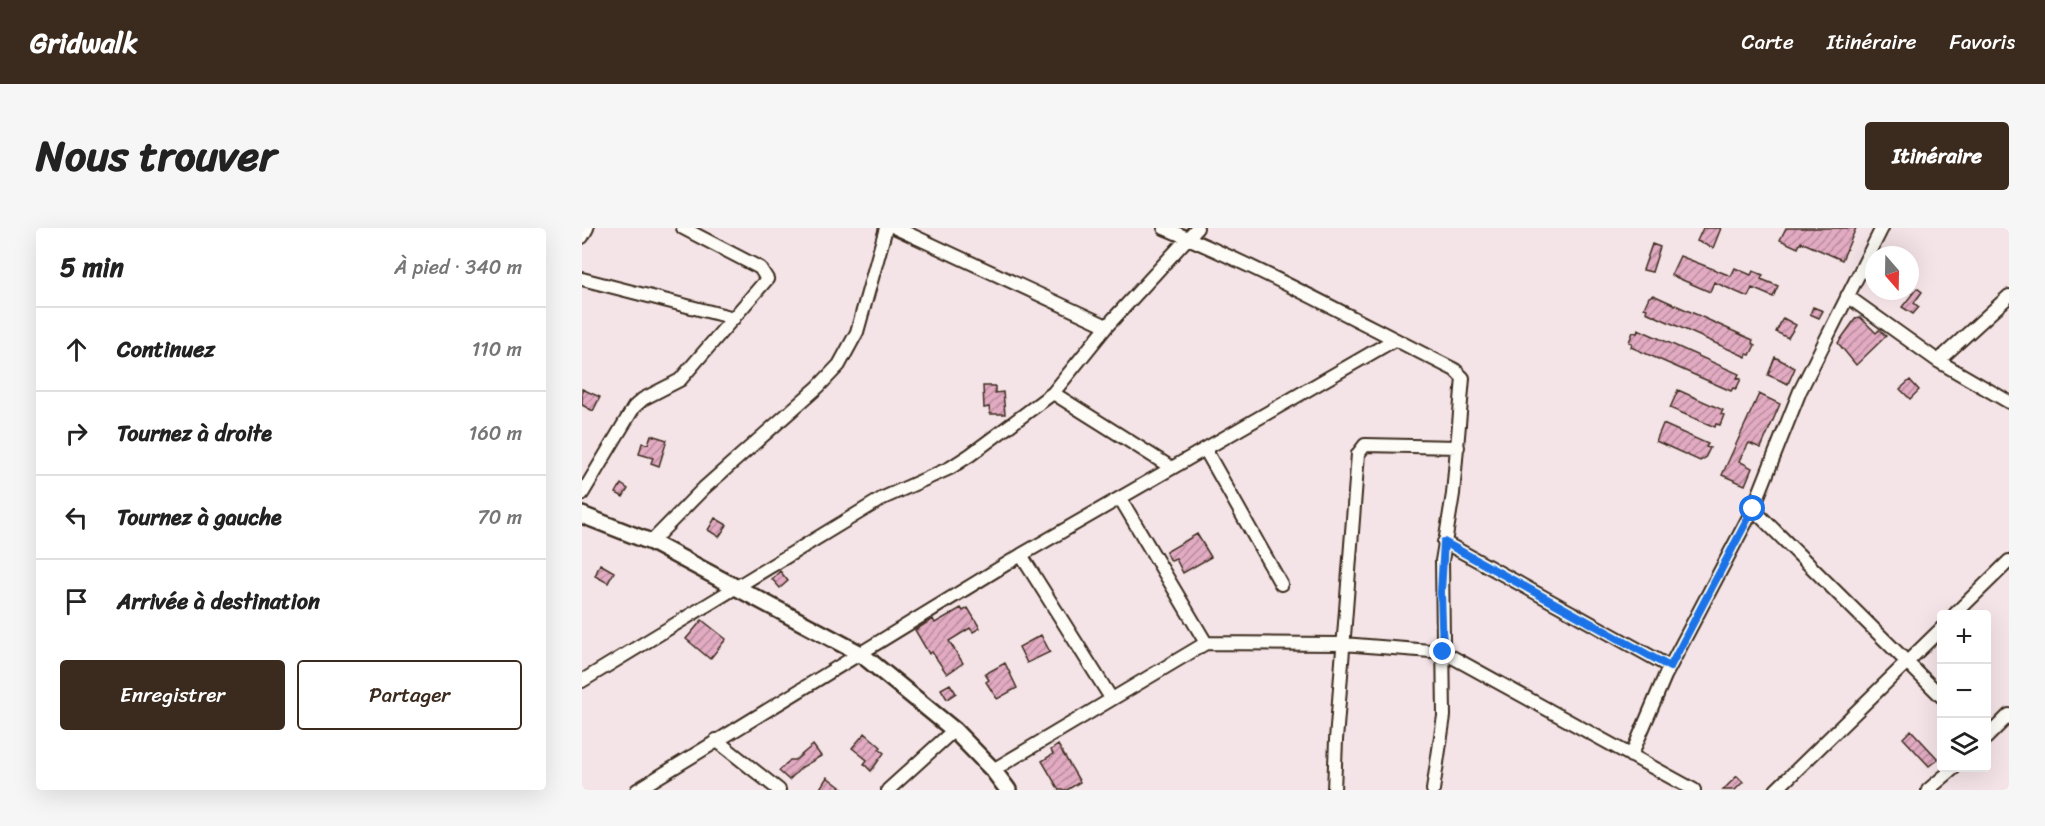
<!DOCTYPE html>
<html lang="fr">
<meta charset="utf-8">
<style>
body{margin:0;font-family:Sriracha,sans-serif;background:#f6f6f6;color:#222}
.controls{position:absolute;right:18px;bottom:18px;display:grid;overflow:hidden;border-radius:6px;box-shadow:0 6px 24px #0002}
.controls button{width:54px;height:54px;display:grid;place-items:center;padding:0;border:0;border-bottom:2px solid #e0e0e0;background:#fff;color:#222;font:30px sans-serif}
.compass{position:absolute;left:1283px;top:18px;width:54px;height:54px;border-radius:50%;background:#fff;box-shadow:0 6px 24px #0002;rotate:160deg}
.stop{position:absolute;width:18px;height:18px;margin:-14px;border:4px solid #1a73e8;border-radius:50%;background:#fff}
.stop.end{background:#1a73e8;border-color:#fff;box-shadow:0 2px 6px #0008}
.list{margin:0;padding:0;list-style:none}
h2{display:flex;justify-content:space-between;align-items:center;height:78px;margin:0;padding:0 24px;font-size:26px}
h2 small{font-size:20px;font-weight:400;color:#767676}
.list li{display:grid;grid-template-columns:39px 1fr auto;gap:18px;align-items:center;box-sizing:border-box;height:84px;padding:0 24px;border-top:2px solid #e0e0e0}
.list b{display:block;font-size:22px;white-space:nowrap}
.list em{font-size:20px;font-style:normal;color:#767676}
.actions{display:flex;gap:12px;padding:18px 24px}
.actions a{flex:1;padding:14px 0;border:2px solid #3b2a1e;border-radius:6px;text-align:center;font-size:21px;color:#3b2a1e}
.actions .main{background:#3b2a1e;color:#fff}
.icon{flex:none;width:33px;height:33px;fill:none;stroke:currentColor;stroke-width:2;stroke-linecap:round;stroke-linejoin:round}
.map{position:relative;flex:none;width:1427px;height:562px;overflow:hidden;border-radius:6px}
header{display:flex;align-items:center;gap:36px;box-sizing:border-box;height:84px;padding:0 30px;background:#3b2a1e;color:#fff}
header strong{font-size:28px}
nav{display:flex;gap:33px;margin-inline-start:auto;font-size:21px}
.intro{display:flex;align-items:center;justify-content:space-between;box-sizing:border-box;height:144px;padding:0 36px}
h1{margin:0;font-size:42px}
.button{padding:15px 27px;border-radius:6px;background:#3b2a1e;color:#fff;font-size:21px;font-weight:700}
main{display:flex;gap:36px;padding:0 36px}
aside{flex:1;background:#fff;border-radius:6px;box-shadow:0 6px 24px #0002}
.map>svg:first-child{display:block}
.building{fill:url(#building-hatch);stroke:#3b2a1e;stroke-width:1.5}
.lines{fill:none;stroke-linecap:round;stroke-linejoin:round}
.minor-casing{stroke:#3b2a1e;stroke-width:16}
.major-casing{stroke:#3b2a1e;stroke-width:20}
.minor{stroke:#fdfcf7;stroke-width:12}
.major{stroke:#fdfcf7;stroke-width:15}
.route{stroke:#1a73e8;stroke-width:8}
</style>
<header>
<strong>Gridwalk</strong>
<nav><a>Carte</a><a>Itinéraire</a><a>Favoris</a></nav>
</header>
<div class="intro"><h1>Nous trouver</h1><a class="button">Itinéraire</a></div>
<main>
<aside>
<h2>5 min<small>À pied · 340 m</small></h2>
<ul class="list">
<li><svg class="icon" aria-label="ahead" viewBox="0 0 24 24"><path d="M12 20V5M6 11l6-6 6 6"/></svg><div><b>Continuez</b></div><em>110 m</em></li>
<li><svg class="icon" aria-label="right" viewBox="0 0 24 24"><path d="M7 20v-9h11M14 6l5 5-5 5"/></svg><div><b>Tournez à droite</b></div><em>160 m</em></li>
<li><svg class="icon" aria-label="left" viewBox="0 0 24 24"><path d="M17 20v-9H6M10 6l-5 5 5 5"/></svg><div><b>Tournez à gauche</b></div><em>70 m</em></li>
<li><svg class="icon" aria-label="arrive" viewBox="0 0 24 24"><path d="M6 21V4h12l-3 4 3 4H6"/></svg><div><b>Arrivée à destination</b></div></li>
</ul>
<div class="actions"><a class="main">Enregistrer</a><a>Partager</a></div>
</aside>
<div class="map">
<svg width="1427" height="562" viewBox="0 0 1427 562">
<defs>
<pattern id="building-hatch" width="6" height="6" patternUnits="userSpaceOnUse" patternTransform="scale(1.5)"><rect width="6" height="6" fill="#e2abc2"/><path d="M-1 1l2-2M0 6l6-6M5 7l2-2" fill="none" stroke="#b88b9d"/></pattern>
</defs>
<rect width="100%" height="100%" fill="#f5e4e7"/>
<filter id="ink" filterUnits="userSpaceOnUse"><feTurbulence type="fractalNoise" baseFrequency=".0167" numOctaves="2"/><feDisplacementMap in="SourceGraphic" scale="12" xChannelSelector="R" yChannelSelector="G"/><feConvolveMatrix kernelMatrix="1 2 1 2 8 2 1 2 1" color-interpolation-filters="sRGB"/></filter>
<g filter="url(#ink)">
<!-- building -->
<path class="building" d="M 1121,0 L 1139,0 L 1131,20 L 1115,13 Z
M 1204,0 L 1274,0 L 1260,32 L 1219,14 L 1216,20 L 1198,12 Z
M 1070,16 L 1078,19 L 1070,44 L 1061,42 Z
M 1098,28 L 1149,48 L 1153,40 L 1169,47 L 1171,43 L 1181,47 L 1179,51 L 1196,58 L 1191,69 L 1170,60 L 1166,69 L 1132,54 L 1128,64 L 1089,47 Z
M 1335,60 L 1340,64 L 1332,75 L 1337,79 L 1331,86 L 1320,79 Z
M 1071,67 L 1171,112 L 1170,115 L 1173,117 L 1168,127 L 1165,126 L 1164,129 L 1064,84 L 1065,81 L 1062,80 L 1067,69 Z
M 1231,79 L 1241,83 L 1237,90 L 1228,86 Z
M 1278,89 L 1294,105 L 1297,102 L 1304,108 L 1274,137 L 1256,115 L 1274,90 Z
M 1201,90 L 1214,97 L 1206,110 L 1194,104 Z
M 1056,101 L 1157,146 L 1155,150 L 1159,151 L 1154,161 L 1151,160 L 1149,163 L 1049,119 L 1050,115 L 1047,114 L 1051,104 L 1055,105 Z
M 1193,129 L 1213,140 L 1206,156 L 1186,147 Z
M 1328,152 L 1337,162 L 1328,171 L 1318,161 Z
M 401,158 L 413,158 L 413,165 L 421,164 L 423,186 L 408,186 L 407,179 L 402,180 Z
M 0,161 L 18,169 L 11,183 L 0,177 Z
M 1096,162 L 1141,182 L 1139,186 L 1142,187 L 1138,197 L 1134,196 L 1133,199 L 1088,180 Z
M 1177,166 L 1198,176 L 1179,220 L 1167,215 L 1157,233 L 1170,240 L 1163,257 L 1140,247 Z
M 1081,196 L 1126,216 L 1124,219 L 1128,220 L 1123,230 L 1118,233 L 1074,213 Z
M 69,207 L 85,212 L 77,238 L 69,235 L 71,230 L 57,226 L 60,215 L 66,216 Z
M 39,256 L 46,261 L 41,269 L 34,265 Z
M 133,290 L 145,297 L 137,309 L 126,302 Z
M 615,306 L 629,329 L 601,345 L 594,331 L 589,333 L 584,324 Z
M 18,336 L 32,344 L 26,355 L 13,348 Z
M 198,343 L 206,353 L 198,360 L 190,351 Z
M 379,380 L 381,383 L 386,380 L 398,400 L 391,404 L 388,400 L 367,413 L 381,435 L 365,446 L 350,424 L 347,426 L 333,402 L 351,391 L 353,395 Z
M 120,392 L 144,411 L 128,431 L 104,411 Z
M 459,407 L 468,424 L 445,435 L 437,419 Z
M 423,435 L 435,460 L 415,471 L 404,454 L 407,452 L 403,446 Z
M 368,456 L 374,465 L 365,471 L 359,461 Z
M 1329,502 L 1356,531 L 1347,538 L 1321,510 Z
M 283,505 L 299,519 L 297,521 L 302,525 L 289,543 L 282,536 L 285,532 L 270,520 Z
M 231,517 L 239,528 L 220,539 L 207,552 L 197,543 L 208,532 L 213,532 Z
M 476,517 L 498,554 L 485,562 L 477,562 L 460,533 L 471,526 L 469,522 Z
M 1155,548 L 1161,554 L 1153,562 L 1141,562 Z
M 245,549 L 262,562 L 237,562 Z"/>
<g class="lines">
<defs>
<path id="minor" d="M 314,0 L 525,98
M 582,0 C 682,41 777,94 873,142 L 881,150 L 871,266 L 860,333 L 862,488 L 851,562
M 0,9 L 5,0
M 0,51 L 152,90
M 1265,68 L 1356,133 L 1427,174
M 1356,133 L 1427,68
M 471,165 L 590,240
M 623,221 L 699,356
M 0,266 L 52,179 L 61,171 L 98,152 L 185,51 L 178,40 L 101,0
M 538,270 L 624,415 L 761,416 L 861,424 L 1112,562
M 1171,281 L 1360,469
M 69,314 L 122,260 L 236,159 L 257,137 L 275,104 L 304,0
M 862,314 L 1088,439
M 439,327 L 529,470
M 1373,386 L 1427,333
M 0,453 L 301,270 L 368,240 L 388,227 L 471,165 L 525,98 L 615,0
M 1404,510 L 1427,487
M 134,512 L 197,562
M 1049,528 L 1083,448 L 1171,281 L 1218,163 L 1300,0
M 411,542 L 624,415
M 55,562 L 439,327 L 812,112
M 306,562 L 372,502
M 752,562 L 754,512 L 776,226 L 783,217 L 876,219
M 1194,562 L 1360,400
M 1346,562 L 1372,540"/>
<path id="major" d="M 0,287 L 69,314 L 279,426 L 372,502 L 411,542 L 426,562"/>
</defs>
<!-- minor casing -->
<use href="#minor" class="minor-casing"/>
<!-- major casing -->
<use href="#major" class="major-casing"/>
<!-- minor -->
<use href="#minor" class="minor"/>
<!-- major -->
<use href="#major" class="major"/>
</g>
</g>
<g class="lines" filter="url(#ink)">
<!-- route -->
<path class="route" d="M 861,424 L 859,364 L 862,314 L 1088,439 L 1171,281"/>
</g>
</svg>
<div class="controls">
<button>+</button>
<button>−</button>
<button><svg class="icon" aria-label="layers" viewBox="0 0 24 24"><path d="M12 4l9 5-9 5-9-5zM3 14l9 5 9-5"/></svg></button>
</div>
<svg class="compass" viewBox="-18 -18 36 36"><path d="M0-13l5 13h-10z" fill="#e53935"/><path d="M0 13l5-13h-10z" fill="#767676"/></svg>
<div class="stop" style="left:1171px;top:281px"></div>
<div class="stop end" style="left:861px;top:424px"></div>
</div>
</main>
